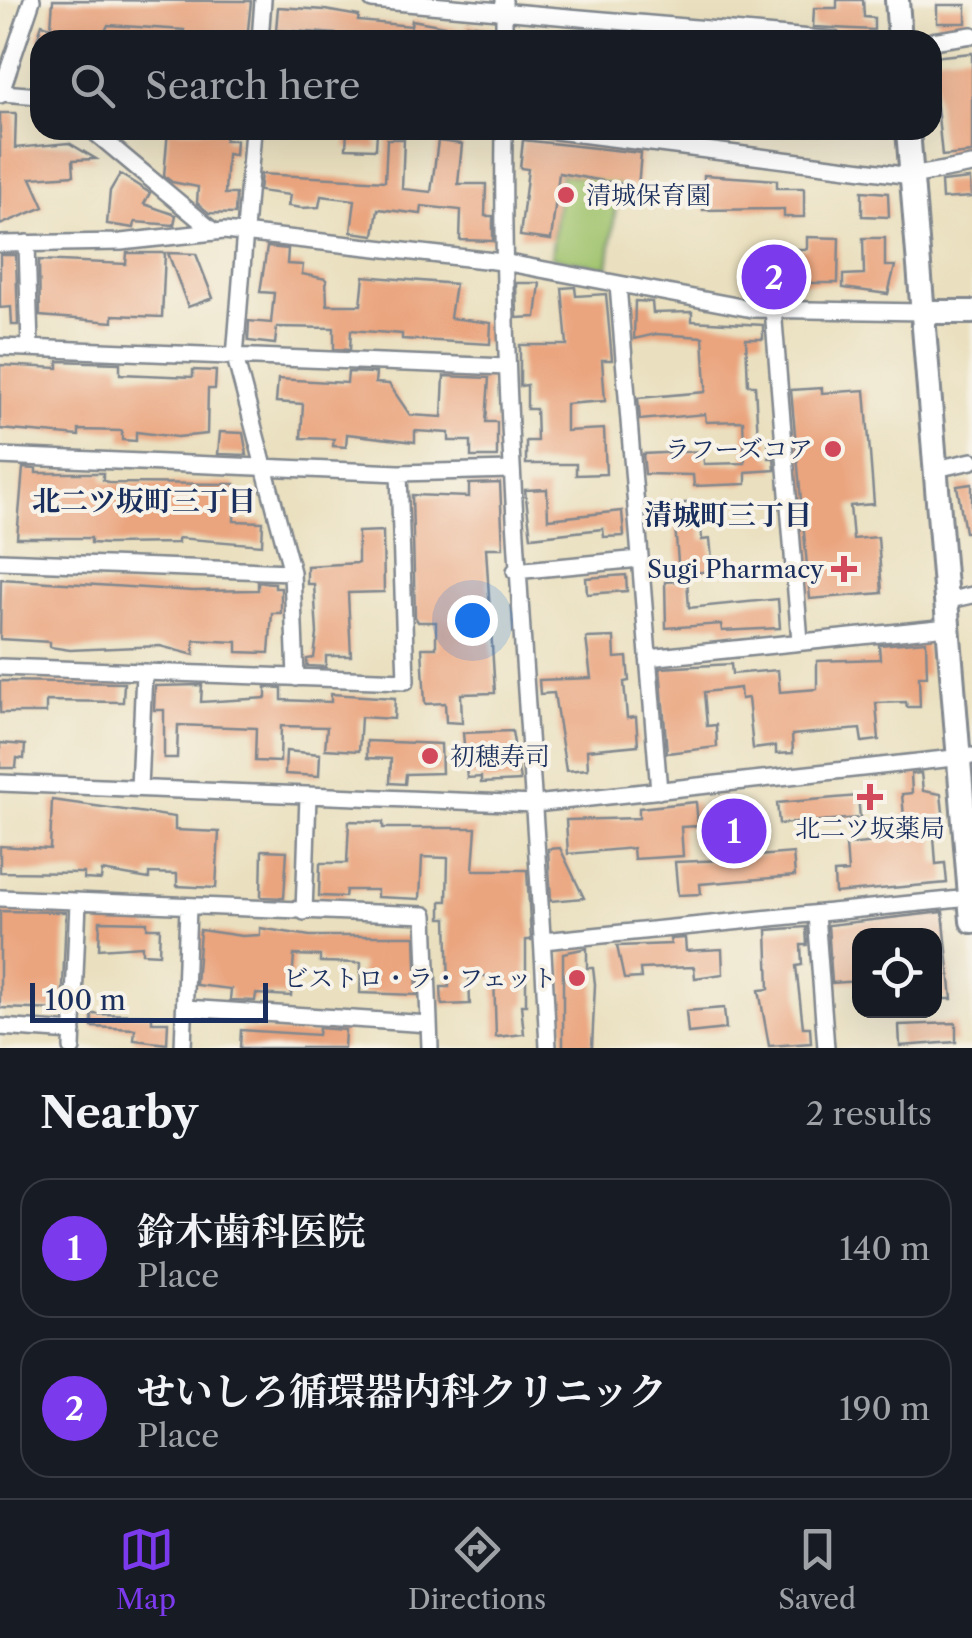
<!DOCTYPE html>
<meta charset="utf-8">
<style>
body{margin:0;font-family:"Libre Caslon Text","Noto Serif JP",serif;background:#242831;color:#f1f3f6}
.controls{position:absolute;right:30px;bottom:30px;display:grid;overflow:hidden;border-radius:20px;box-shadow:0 10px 40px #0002}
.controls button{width:90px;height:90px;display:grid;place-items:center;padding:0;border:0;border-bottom:2px solid #363941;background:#171b24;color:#f1f3f6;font:50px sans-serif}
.scale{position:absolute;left:30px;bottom:25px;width:238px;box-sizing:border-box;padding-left:10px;border:5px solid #1b2f5e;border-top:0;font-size:28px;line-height:35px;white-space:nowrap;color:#1b2f5e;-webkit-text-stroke:8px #f7f3e8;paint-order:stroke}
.you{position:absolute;left:472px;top:620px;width:35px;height:35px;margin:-25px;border:8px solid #fff;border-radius:50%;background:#1a73e8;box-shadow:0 0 0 15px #1a73e833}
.badge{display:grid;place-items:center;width:65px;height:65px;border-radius:50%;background:#7c3aed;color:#fff;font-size:32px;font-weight:700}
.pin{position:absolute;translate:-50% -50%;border:5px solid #fff;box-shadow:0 2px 10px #0006}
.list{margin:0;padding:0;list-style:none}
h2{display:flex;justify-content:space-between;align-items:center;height:130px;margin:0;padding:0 40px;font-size:42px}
h2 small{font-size:32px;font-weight:400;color:#9ea1a6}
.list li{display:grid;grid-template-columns:65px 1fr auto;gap:30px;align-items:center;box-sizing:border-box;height:140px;margin:0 20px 20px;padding:0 20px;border:2px solid #363941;border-radius:30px}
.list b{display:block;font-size:38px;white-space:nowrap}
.list p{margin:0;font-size:32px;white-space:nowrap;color:#9ea1a6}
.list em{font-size:32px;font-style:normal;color:#9ea1a6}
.icon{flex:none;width:55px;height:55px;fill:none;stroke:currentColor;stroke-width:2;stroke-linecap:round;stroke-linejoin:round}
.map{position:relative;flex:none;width:972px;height:1048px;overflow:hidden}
.search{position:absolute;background:#171b24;box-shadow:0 10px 40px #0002;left:30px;right:30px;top:30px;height:110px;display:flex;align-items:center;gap:25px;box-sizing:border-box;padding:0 35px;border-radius:30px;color:#9ea1a6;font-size:38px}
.sheet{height:450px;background:#171b24}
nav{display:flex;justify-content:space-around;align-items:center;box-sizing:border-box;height:140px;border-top:2px solid #363941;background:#171b24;font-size:28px;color:#9ea1a6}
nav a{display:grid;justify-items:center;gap:5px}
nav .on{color:#7c3aed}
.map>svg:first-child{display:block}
.green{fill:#a0c36d;stroke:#5e7966;stroke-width:2.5}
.building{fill:#eaa47e}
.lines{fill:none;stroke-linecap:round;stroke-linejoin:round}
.street-casing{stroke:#82888e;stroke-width:20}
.secondary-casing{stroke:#82888e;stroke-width:28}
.street{stroke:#fff;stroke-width:15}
.secondary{stroke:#fff;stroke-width:22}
.poi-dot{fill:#d1495b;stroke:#f7f3e8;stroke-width:4}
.labels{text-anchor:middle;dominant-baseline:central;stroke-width:8;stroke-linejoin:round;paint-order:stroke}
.poi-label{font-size:25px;fill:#1b2f5e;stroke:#f7f3e8;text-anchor:end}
.neighbourhood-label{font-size:28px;font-weight:bold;fill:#1b2f5e;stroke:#f7f3e8}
</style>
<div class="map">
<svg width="972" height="1048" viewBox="0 0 972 1048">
<rect width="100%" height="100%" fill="#f7f3e8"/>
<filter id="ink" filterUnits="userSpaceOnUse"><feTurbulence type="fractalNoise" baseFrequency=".01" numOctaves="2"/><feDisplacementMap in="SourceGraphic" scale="20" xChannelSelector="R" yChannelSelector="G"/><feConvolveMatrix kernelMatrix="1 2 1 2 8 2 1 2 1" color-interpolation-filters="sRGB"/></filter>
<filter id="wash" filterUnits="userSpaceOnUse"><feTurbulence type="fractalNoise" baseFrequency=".0048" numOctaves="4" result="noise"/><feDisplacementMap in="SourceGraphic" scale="40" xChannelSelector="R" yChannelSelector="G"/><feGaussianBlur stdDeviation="2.25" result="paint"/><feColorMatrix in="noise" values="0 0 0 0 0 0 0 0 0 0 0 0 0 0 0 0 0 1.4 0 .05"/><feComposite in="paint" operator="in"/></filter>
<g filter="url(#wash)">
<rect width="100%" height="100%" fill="#eae0bf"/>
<!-- green -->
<path class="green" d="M 561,174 L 619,182 L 608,268 L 551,257 Z"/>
<g id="blocks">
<!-- building -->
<path class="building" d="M 53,0 L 251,1 L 247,40 L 200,39 L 183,37 L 184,30 L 108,25 L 101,40 L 37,40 L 42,24 L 51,27 Z
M 837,0 L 863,0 L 864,17 L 874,18 L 874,30 L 813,27 L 814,8 L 837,8 Z
M 937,5 L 966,5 L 966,23 L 937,23 Z
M 278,7 L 325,10 L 359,16 L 358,21 L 411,26 L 412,20 L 466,30 L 467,24 L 492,27 L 490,40 L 335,40 L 336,34 L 276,30 Z
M 972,53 L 972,153 L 942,156 L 932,57 Z
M 0,113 L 16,113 L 15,148 L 69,143 L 96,159 L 73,160 L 74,175 L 31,178 L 44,207 L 0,225 Z
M 168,130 L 226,130 L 225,140 L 236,140 L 235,155 L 227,154 L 225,194 L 236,194 L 235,214 L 209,213 L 197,203 L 198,187 L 172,182 L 164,176 Z
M 347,130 L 377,132 L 376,149 L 346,148 Z
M 387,139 L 404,139 L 402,189 L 431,192 L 438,141 L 462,144 L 458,184 L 486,184 L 485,216 L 493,216 L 493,241 L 460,240 L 461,210 L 422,206 L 421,214 L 378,209 L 374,235 L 351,232 L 355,200 L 321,196 L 319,207 L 302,208 L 288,206 L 290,195 L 259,191 L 261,174 L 385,181 Z
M 523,140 L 641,153 L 638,187 L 559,173 L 551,240 L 520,236 L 528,169 L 520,168 Z
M 120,174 L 150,193 L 144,204 L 176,215 L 174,225 L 135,222 L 134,228 L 107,224 L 110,191 Z
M 704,175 L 777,180 L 777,188 L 804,188 L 804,217 L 784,217 L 784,209 L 703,210 Z
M 970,179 L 971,197 L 942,199 L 941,182 Z
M 862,191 L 888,193 L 889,217 L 862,216 Z
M 807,237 L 839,238 L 838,283 L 796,283 L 796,291 L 751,291 L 756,249 L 807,249 Z
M 863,238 L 885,238 L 885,266 L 895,266 L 888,294 L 843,288 L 843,275 L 864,274 Z
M 267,247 L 288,249 L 287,264 L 303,265 L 302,274 L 326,279 L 327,305 L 361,305 L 364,276 L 455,284 L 450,318 L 491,323 L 490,344 L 402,339 L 402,334 L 351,330 L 350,350 L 334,349 L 334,328 L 277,327 L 275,344 L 248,341 L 249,321 L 271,323 L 274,293 L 260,292 Z
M 127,253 L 165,253 L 162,317 L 113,315 L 113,322 L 40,316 L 39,260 L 126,264 Z
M 168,253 L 196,254 L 213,298 L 188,307 Z
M 0,255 L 16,255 L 18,325 L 12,325 L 11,307 L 0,308 Z
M 516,283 L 540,283 L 536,317 L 517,318 Z
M 575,287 L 576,296 L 606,294 L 612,360 L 602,360 L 605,401 L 566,404 L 566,431 L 604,429 L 606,474 L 576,475 L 576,464 L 526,464 L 526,441 L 537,441 L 536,409 L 527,409 L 527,385 L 520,386 L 520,345 L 567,345 L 562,288 Z
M 635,301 L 652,302 L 653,313 L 692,312 L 692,321 L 763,325 L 763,339 L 746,339 L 748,385 L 755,385 L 758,438 L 768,438 L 769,458 L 774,458 L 775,470 L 746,472 L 746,484 L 694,486 L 693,475 L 645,474 L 643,454 L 703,451 L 704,464 L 745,463 L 743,421 L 706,422 L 705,414 L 640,420 L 638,398 L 705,392 L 706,387 L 703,337 L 656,334 L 634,339 Z
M 58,361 L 120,363 L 120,374 L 193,377 L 193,370 L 216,371 L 215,389 L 208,389 L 207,434 L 177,437 L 136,432 L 136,441 L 122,440 L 122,431 L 79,430 L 79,436 L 0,429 L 0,365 L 58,368 Z
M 348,372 L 376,373 L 375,383 L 389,384 L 410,415 L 442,417 L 444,376 L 489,378 L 486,422 L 497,422 L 497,457 L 471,457 L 471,441 L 449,441 L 449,433 L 415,431 L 415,442 L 347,434 L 346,447 L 333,446 L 334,439 L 301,438 L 303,404 L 276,402 L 278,379 L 347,383 Z
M 822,388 L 822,393 L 865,390 L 874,504 L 850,506 L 853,539 L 878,537 L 882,593 L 810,599 L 791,390 Z
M 220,432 L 243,433 L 247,455 L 218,454 Z
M 23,468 L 36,469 L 36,473 L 103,473 L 103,480 L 110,483 L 235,484 L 234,521 L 263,522 L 262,545 L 178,538 L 178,543 L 108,544 L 91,543 L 91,538 L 17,538 Z
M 500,483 L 503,548 L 486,548 L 495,693 L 461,694 L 462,723 L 446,722 L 445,703 L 425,704 L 422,648 L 436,648 L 436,622 L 418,622 L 415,617 L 412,495 L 469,497 L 469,484 Z
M 972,484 L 972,532 L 965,532 L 957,486 Z
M 547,489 L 548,519 L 622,511 L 624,536 L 604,537 L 603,529 L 531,537 L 525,490 Z
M 699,502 L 702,540 L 710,539 L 713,571 L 679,574 L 675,526 L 656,527 L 655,505 Z
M 383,531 L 384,592 L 348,593 L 351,656 L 326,656 L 326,667 L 307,666 L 307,659 L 314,658 L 317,634 L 314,584 L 307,584 L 307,566 L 358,563 L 358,532 Z
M 626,575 L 627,591 L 587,594 L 586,578 Z
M 1,579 L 193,591 L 258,590 L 258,582 L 275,583 L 275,588 L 281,588 L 281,613 L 272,613 L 269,653 L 237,652 L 237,642 L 194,640 L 194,655 L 160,646 L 70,650 L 50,647 L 50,642 L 0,639 Z
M 687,580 L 689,608 L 778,599 L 780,628 L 722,631 L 721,624 L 666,628 L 665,582 Z
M 614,637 L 615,658 L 627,657 L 629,681 L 624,682 L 627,718 L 636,717 L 638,745 L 587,750 L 588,769 L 566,771 L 554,693 L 540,694 L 539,680 L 591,678 L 586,638 Z
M 926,641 L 927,676 L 919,676 L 920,707 L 907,707 L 906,702 L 876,703 L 879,740 L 862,742 L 860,729 L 792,735 L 793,753 L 776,754 L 776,746 L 753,749 L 748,698 L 741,699 L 740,688 L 704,692 L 707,726 L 716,725 L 717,747 L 667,753 L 660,668 L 731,664 L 732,674 L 778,670 L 780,692 L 817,689 L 817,661 L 880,659 L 879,645 Z
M 0,681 L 124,683 L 123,702 L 46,701 L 46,713 L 0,713 Z
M 202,685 L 201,702 L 266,698 L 266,687 L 282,688 L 282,700 L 331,702 L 331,694 L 395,698 L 394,719 L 361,717 L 359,751 L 325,749 L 327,727 L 281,726 L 280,762 L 255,761 L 256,728 L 178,725 L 177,758 L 164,758 L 164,710 L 154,710 L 155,686 Z
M 512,731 L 520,781 L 481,783 L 481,777 L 467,778 L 463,733 Z
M 367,741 L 441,744 L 442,773 L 406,774 L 405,784 L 390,783 L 391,759 L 367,758 Z
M 0,743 L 25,745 L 24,759 L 17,758 L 16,768 L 0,768 Z
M 286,751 L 320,754 L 319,776 L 285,774 Z
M 921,773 L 923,791 L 941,794 L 944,821 L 933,822 L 936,864 L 945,863 L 947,883 L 835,893 L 834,873 L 848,872 L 846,845 L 906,839 L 902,794 L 912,793 L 911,774 Z
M 858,796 L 860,818 L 779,824 L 777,803 Z
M 52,800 L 175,817 L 175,830 L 219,832 L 216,888 L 177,886 L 177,874 L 149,873 L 149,879 L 102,871 L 101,880 L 84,879 L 84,873 L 0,872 L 0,846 L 50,849 Z
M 696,802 L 698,826 L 681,827 L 683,856 L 634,859 L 633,848 L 568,854 L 566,820 L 639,818 L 639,808 Z
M 722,804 L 734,804 L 735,812 L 740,812 L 745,857 L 793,853 L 795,876 L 700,884 L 701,894 L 678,895 L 675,862 L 725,860 Z
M 349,821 L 383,822 L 383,828 L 476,828 L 473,870 L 527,870 L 531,940 L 526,940 L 526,1005 L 521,1005 L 524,1034 L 496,1037 L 494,976 L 469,976 L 470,1004 L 442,1005 L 441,987 L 449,987 L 447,918 L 441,918 L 441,901 L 447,901 L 448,858 L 422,857 L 420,899 L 377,897 L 377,890 L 346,890 L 345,897 L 319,896 L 320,863 L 347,863 Z
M 560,848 L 584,898 L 551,901 L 548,849 Z
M 262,850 L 287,851 L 284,898 L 261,897 Z
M 0,911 L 66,912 L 62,1010 L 0,1008 Z
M 943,912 L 952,999 L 934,999 L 934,936 L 860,936 L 860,981 L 832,983 L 828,925 Z
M 100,921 L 147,922 L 147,928 L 160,928 L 159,954 L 142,953 L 142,946 L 99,949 Z
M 806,927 L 807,945 L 801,945 L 802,965 L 796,966 L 803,1027 L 810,1027 L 811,1043 L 769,1046 L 759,990 L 769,989 L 767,930 Z
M 260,928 L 310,936 L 415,936 L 417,995 L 360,993 L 361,963 L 320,962 L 320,956 L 294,955 L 291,996 L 256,994 L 255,1001 L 230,1000 L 231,989 L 196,985 L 200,930 L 242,936 L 260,935 Z
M 685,938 L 686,951 L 722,949 L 723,974 L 695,978 L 694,967 L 640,969 L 641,978 L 624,979 L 617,946 L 671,944 L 670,939 Z
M 587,948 L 587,968 L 593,968 L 595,984 L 592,1048 L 563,1048 L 563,953 Z
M 724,1008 L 726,1029 L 688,1033 L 686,1011 Z
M 92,1014 L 152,1015 L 152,1022 L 168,1022 L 167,1044 L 134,1040 L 135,1029 L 92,1027 Z
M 956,1023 L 956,1042 L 900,1046 L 899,1025 Z
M 319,1028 L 345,1030 L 344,1048 L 240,1048 L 241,1030 L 318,1035 Z"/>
</g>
</g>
<g filter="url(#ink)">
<use href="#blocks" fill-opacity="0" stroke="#82888e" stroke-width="2.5"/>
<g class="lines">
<defs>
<path id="street" d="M 372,0 L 834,40
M 504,0 L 504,40
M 260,40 L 263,0
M 932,41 L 972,35
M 2,93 L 40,96
M 0,95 L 32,0
M 92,130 L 213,231
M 253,130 L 235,357 L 292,572 L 296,678
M 504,130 C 500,437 534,742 548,1048
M 548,130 L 911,176 L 972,165
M 27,243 L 30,348
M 0,244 L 121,242 L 224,231 L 503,262 L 752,309 L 923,312
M 618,285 L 659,791
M 773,309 L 800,641
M 0,347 L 507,367
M 0,456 L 399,473 L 511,470
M 936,469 L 972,461
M 0,561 L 292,572
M 515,571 L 640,559
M 946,601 L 972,595
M 648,658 L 948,627
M 0,667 L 406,681 L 399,473
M 0,783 L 535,804 L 972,756
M 139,788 L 144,672
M 0,898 L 425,915 L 430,1048
M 304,912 L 308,796
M 816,914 L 826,1048
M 543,941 L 970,898
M 185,1008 L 429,1024
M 0,1027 L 73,1032
M 72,1048 L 78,902
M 183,1048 L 188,907"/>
<path id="secondary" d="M 897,0 L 900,40
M 908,130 L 972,921
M 923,312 L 972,312"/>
</defs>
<!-- street casing -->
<use href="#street" class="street-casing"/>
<!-- secondary casing -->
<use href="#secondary" class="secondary-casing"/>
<!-- street -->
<use href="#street" class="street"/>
<!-- secondary -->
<use href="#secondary" class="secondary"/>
</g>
</g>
<!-- markers -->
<g class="poi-dot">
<circle cx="566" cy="195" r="10"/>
<circle cx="833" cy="449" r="10"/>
<path d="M839 554h10v10h10v10h-10v10h-10v-10h-10v-10h10z"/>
<circle cx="430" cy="756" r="10"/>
<path d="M865 782h10v10h10v10h-10v10h-10v-10h-10v-10h10z"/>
<circle cx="577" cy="978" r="10"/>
</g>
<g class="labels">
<!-- poi labels -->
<g class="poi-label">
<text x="586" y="195" text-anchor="start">清城保育園</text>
<text x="813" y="449">ラフーズコア</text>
<text x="824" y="569">Sugi Pharmacy</text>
<text x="450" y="756" text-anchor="start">初穂寿司</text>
<text x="870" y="828" text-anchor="middle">北二ツ坂薬局</text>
<text x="557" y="978">ビストロ・ラ・フェット</text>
</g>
<!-- neighbourhood labels -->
<g class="neighbourhood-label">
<text x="144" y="501">北二ツ坂町三丁目</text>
<text x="728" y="515">清城町三丁目</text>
</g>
</g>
</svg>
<div class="controls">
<button><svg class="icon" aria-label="locate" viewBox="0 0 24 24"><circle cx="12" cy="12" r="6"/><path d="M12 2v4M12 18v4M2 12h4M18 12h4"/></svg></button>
</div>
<div class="scale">100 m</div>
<div class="you"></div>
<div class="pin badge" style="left:734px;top:831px">1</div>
<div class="pin badge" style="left:774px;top:277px">2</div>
<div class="search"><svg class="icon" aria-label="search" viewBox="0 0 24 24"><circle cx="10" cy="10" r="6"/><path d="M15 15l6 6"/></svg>Search here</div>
</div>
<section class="sheet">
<h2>Nearby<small>2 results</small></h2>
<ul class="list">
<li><span class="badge">1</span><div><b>鈴木歯科医院</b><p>Place</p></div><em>140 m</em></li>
<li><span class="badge">2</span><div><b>せいしろ循環器内科クリニック</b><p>Place</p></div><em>190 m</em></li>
</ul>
</section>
<nav>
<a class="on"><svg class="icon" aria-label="map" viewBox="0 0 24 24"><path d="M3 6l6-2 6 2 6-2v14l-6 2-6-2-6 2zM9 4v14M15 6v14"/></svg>Map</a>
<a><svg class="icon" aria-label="directions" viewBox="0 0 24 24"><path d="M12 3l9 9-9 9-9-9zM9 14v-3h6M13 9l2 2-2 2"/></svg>Directions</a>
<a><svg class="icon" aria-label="saved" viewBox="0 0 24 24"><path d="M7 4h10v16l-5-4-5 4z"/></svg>Saved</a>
</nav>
